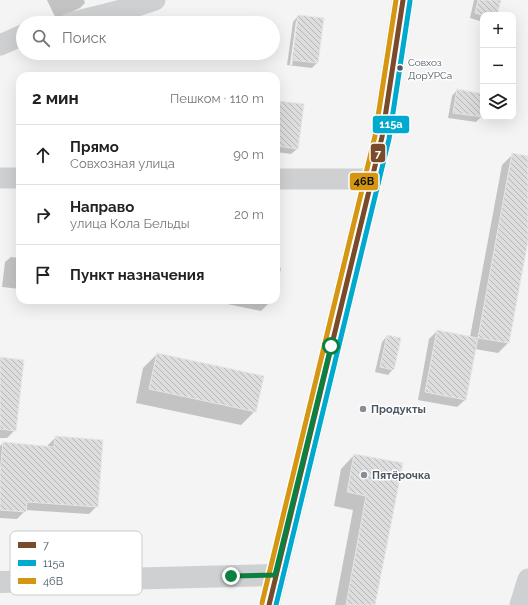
<!DOCTYPE html>
<html lang="ru">
<meta charset="utf-8">
<style>
body{margin:0;font-family:Raleway,sans-serif;background:#f6f6f6;color:#222}
.controls{position:absolute;right:12px;top:12px;display:grid;overflow:hidden;border-radius:8px;box-shadow:0 4px 16px #0002}
.controls button{width:36px;height:36px;display:grid;place-items:center;padding:0;border:0;border-bottom:1px solid #e0e0e0;background:#fff;color:#222;font:20px sans-serif}
.stop{position:absolute;width:12px;height:12px;margin:-9px;border:3px solid #0b8043;border-radius:50%;background:#fff}
.stop.end{background:#0b8043;border-color:#fff;box-shadow:0 1px 4px #0008}
.list{margin:0;padding:0;list-style:none}
h2{display:flex;justify-content:space-between;align-items:center;height:52px;margin:0;padding:0 16px;font-size:17px}
h2 small{font-size:13px;font-weight:400;color:#767676}
.list li{display:grid;grid-template-columns:26px 1fr auto;gap:12px;align-items:center;box-sizing:border-box;height:60px;padding:0 16px;border-top:1px solid #e0e0e0}
.list b{display:block;font-size:15px;white-space:nowrap}
.list p{margin:0;font-size:13px;white-space:nowrap;color:#767676}
.list em{font-size:13px;font-style:normal;color:#767676}
.icon{flex:none;width:22px;height:22px;fill:none;stroke:currentColor;stroke-width:2;stroke-linecap:round;stroke-linejoin:round}
.map{position:relative;flex:none;width:528px;height:605px;overflow:hidden}
.search{position:absolute;background:#fff;box-shadow:0 4px 16px #0002;left:16px;top:16px;width:264px;height:44px;display:flex;align-items:center;gap:10px;box-sizing:border-box;padding:0 14px;border-radius:22px;color:#767676;font-size:15px}
.panel{position:absolute;background:#fff;box-shadow:0 4px 16px #0002;left:16px;top:72px;width:264px;height:232px;border-radius:12px}
.map>svg:first-child{display:block}
.shadow{fill:#0003;fill-rule:evenodd}
.building{fill:url(#building-back-hatch);stroke:#e5e6e7}
.lines{fill:none;stroke-linecap:round;stroke-linejoin:round}
.minor{stroke:#ced0d2;stroke-width:21}
.tertiary{stroke:#ced0d2;stroke-width:22}
.secondary{stroke:#ced0d4;stroke-width:22}
.bus-1-casing{stroke:#fff;stroke-width:8}
.bus-2-casing{stroke:#fff;stroke-width:8}
.bus-3-casing{stroke:#fff;stroke-width:8}
.bus-1{stroke:#7a4b2a;stroke-width:5}
.bus-2{stroke:#00a9ce;stroke-width:5}
.bus-3{stroke:#d49613;stroke-width:5}
.route{stroke:#0b8043;stroke-width:5}
.bus-dot{fill:#4a5661;stroke:#fff;stroke-width:1.5}
.poi-dot{fill:#868d94;stroke:#fff;stroke-width:1.5}
.labels{text-anchor:middle;dominant-baseline:central;stroke-width:3;stroke-linejoin:round;paint-order:stroke}
.bus-label{font-size:10px;fill:#4a5661;stroke:#fff;text-anchor:start}
.poi-label{font-size:11px;font-weight:bold;fill:#4a5661;stroke:#fff;text-anchor:start}
.key{fill:#fff;stroke:#c9ccd0;stroke-width:1}
.key-label{font-size:11px;fill:#4a5661}
.line-badge{stroke:#fff;stroke-width:1.5}
.badge-label{font-size:11px;text-anchor:middle;font-weight:bold;fill:#fff}
.pale-badge-label{font-size:11px;text-anchor:middle;font-weight:bold;fill:#111}
</style>
<div class="map">
<svg width="528" height="605" viewBox="0 0 528 605">
<defs>
<pattern id="building-back-hatch" width="6" height="6" patternUnits="userSpaceOnUse"><rect width="6" height="6" fill="#ddddde"/><path d="M-1 5l2 2M0 0l6 6M5-1l2 2" fill="none" stroke="#b5b6b7"/></pattern>
</defs>
<rect width="100%" height="100%" fill="#f4f4f4"/>
<!-- shadow -->
<path class="shadow" d="M 47,0 L 84,0 L 85,3 L 80,8 L 56,19 Z
M 474,0 L 500,0 L 496,15 L 483,15 L 483,22 L 470,18 Z
M 298,16 L 323,19 L 317,63 L 312,68 L 287,65 L 293,22 ZM 296,21 L 298,21 L 292,65 L 290,65 Z
M 457,90 L 483,95 L 482,116 L 476,122 L 448,118 L 452,96 Z
M 278,102 L 297,149 L 291,154 L 276,152 L 276,104 Z
M 512,155 L 528,157 L 528,236 L 508,343 L 498,353 L 475,349 L 466,399 L 457,407 L 418,400 L 429,339 L 437,331 L 470,337 L 502,165 Z
M 11,257 L 20,258 L 20,289 L 2,287 L 5,262 Z
M 276,267 L 281,268 L 276,292 Z
M 208,300 L 272,300 L 261,311 Z
M 387,336 L 393,369 L 388,375 L 375,372 L 382,342 Z
M 157,354 L 255,411 L 241,425 L 136,403 L 143,368 Z
M 0,358 L 15,430 L 7,438 L 0,438 Z
M 56,437 L 97,506 L 89,514 L 25,510 L 25,511 L 17,519 L 0,518 L 0,446 L 3,443 L 47,447 L 48,445 Z
M 354,455 L 402,464 L 374,605 L 335,605 L 353,510 L 334,506 L 341,469 Z"/>
<!-- building -->
<path class="building" d="M 478,0 L 501,0 L 497,15 L 482,15 L 475,13 Z
M 298,15 L 324,18 L 318,63 L 292,60 Z
M 457,89 L 483,94 L 483,117 L 453,113 Z
M 278,101 L 304,104 L 298,149 L 276,146 L 276,115 Z
M 512,153 L 528,156 L 528,241 L 509,343 L 478,338 Z
M 437,330 L 478,338 L 466,400 L 425,392 Z
M 387,335 L 401,338 L 394,370 L 380,367 Z
M 157,353 L 264,376 L 256,412 L 149,389 Z
M 0,357 L 24,360 L 16,431 L 0,429 Z
M 55,436 L 103,440 L 98,507 L 27,502 L 26,512 L 0,510 L 0,474 L 3,442 L 54,447 Z
M 354,454 L 403,463 L 375,605 L 346,605 L 366,496 L 347,492 Z"/>
<g class="lines">
<!-- minor -->
<path class="minor" d="M 70,23 L 137,6 L 155,0
M 0,45 L 23,35
M 0,178 L 20,178
M 276,179 L 373,179
M 520,605 L 528,579"/>
<!-- tertiary -->
<path class="tertiary" d="M 0,582 L 275,575"/>
<!-- secondary -->
<path class="secondary" d="M 269,605 L 382,137 L 403,0"/>
<defs>
<path id="bus-1" d="M 269,605 L 382,137 L 403,0"/>
<path id="bus-2" d="M 276,605 L 389,139 L 410,1"/>
<path id="bus-3" d="M 262,603 L 375,136 L 396,0"/>
</defs>
<!-- bus-1 casing -->
<use href="#bus-1" class="bus-1-casing"/>
<!-- bus-2 casing -->
<use href="#bus-2" class="bus-2-casing"/>
<!-- bus-3 casing -->
<use href="#bus-3" class="bus-3-casing"/>
<!-- bus-1 -->
<use href="#bus-1" class="bus-1"/>
<!-- bus-2 -->
<use href="#bus-2" class="bus-2"/>
<!-- bus-3 -->
<use href="#bus-3" class="bus-3"/>
</g>
<g class="lines">
<!-- route -->
<path class="route" d="M 231,576 L 275,575 L 331,346"/>
</g>
<!-- markers -->
<circle class="bus-dot" cx="400" cy="68" r="3.5"/>
<g class="poi-dot">
<circle cx="363" cy="409" r="4"/>
<circle cx="364" cy="475" r="4"/>
</g>
<g class="labels">
<!-- bus labels -->
<g class="bus-label">
<text x="408" y="62">Совхоз<tspan x="408" dy="13">ДорУPCа</tspan></text>
</g>
<!-- poi labels -->
<g class="poi-label">
<text x="371" y="409">Продукты</text>
<text x="372" y="475">Пятёрочка</text>
</g>
</g>
<!-- legend -->
<rect x="10" y="531" width="132" height="64" rx="6" class="key"/>
<rect x="18" y="542" width="18" height="6" fill="#7a4b2a"/>
<rect x="18" y="560" width="18" height="6" fill="#00a9ce"/>
<rect x="18" y="578" width="18" height="6" fill="#d49613"/>
<g class="key-label">
<text x="43" y="549">7</text>
<text x="43" y="567">115а</text>
<text x="43" y="585">46В</text>
</g>
<g class="line-badge">
<rect x="372" y="115" width="38" height="19" rx="4" fill="#00a9ce"/>
<rect x="370" y="143" width="16" height="20" rx="4" fill="#7a4b2a"/>
<rect x="349" y="172" width="30" height="19" rx="4" fill="#d49613"/>
</g>
<g class="badge-label">
<text x="391" y="128">115а</text>
<text x="378" y="157">7</text>
</g>
<g class="pale-badge-label">
<text x="364" y="185">46В</text>
</g>
</svg>
<div class="controls">
<button>+</button>
<button>−</button>
<button><svg class="icon" aria-label="layers" viewBox="0 0 24 24"><path d="M12 4l9 5-9 5-9-5zM3 14l9 5 9-5"/></svg></button>
</div>
<div class="stop" style="left:331px;top:346px"></div>
<div class="stop end" style="left:231px;top:576px"></div>
<div class="search"><svg class="icon" aria-label="search" viewBox="0 0 24 24"><circle cx="10" cy="10" r="6"/><path d="M15 15l6 6"/></svg>Поиск</div>
<section class="panel">
<h2>2 мин<small>Пешком · 110 m</small></h2>
<ul class="list">
<li><svg class="icon" aria-label="ahead" viewBox="0 0 24 24"><path d="M12 20V5M6 11l6-6 6 6"/></svg><div><b>Прямо</b><p>Совхозная улица</p></div><em>90 m</em></li>
<li><svg class="icon" aria-label="right" viewBox="0 0 24 24"><path d="M7 20v-9h11M14 6l5 5-5 5"/></svg><div><b>Направо</b><p>улица Кола Бельды</p></div><em>20 m</em></li>
<li><svg class="icon" aria-label="arrive" viewBox="0 0 24 24"><path d="M6 21V4h12l-3 4 3 4H6"/></svg><div><b>Пункт назначения</b></div></li>
</ul>
</section>
</div>
